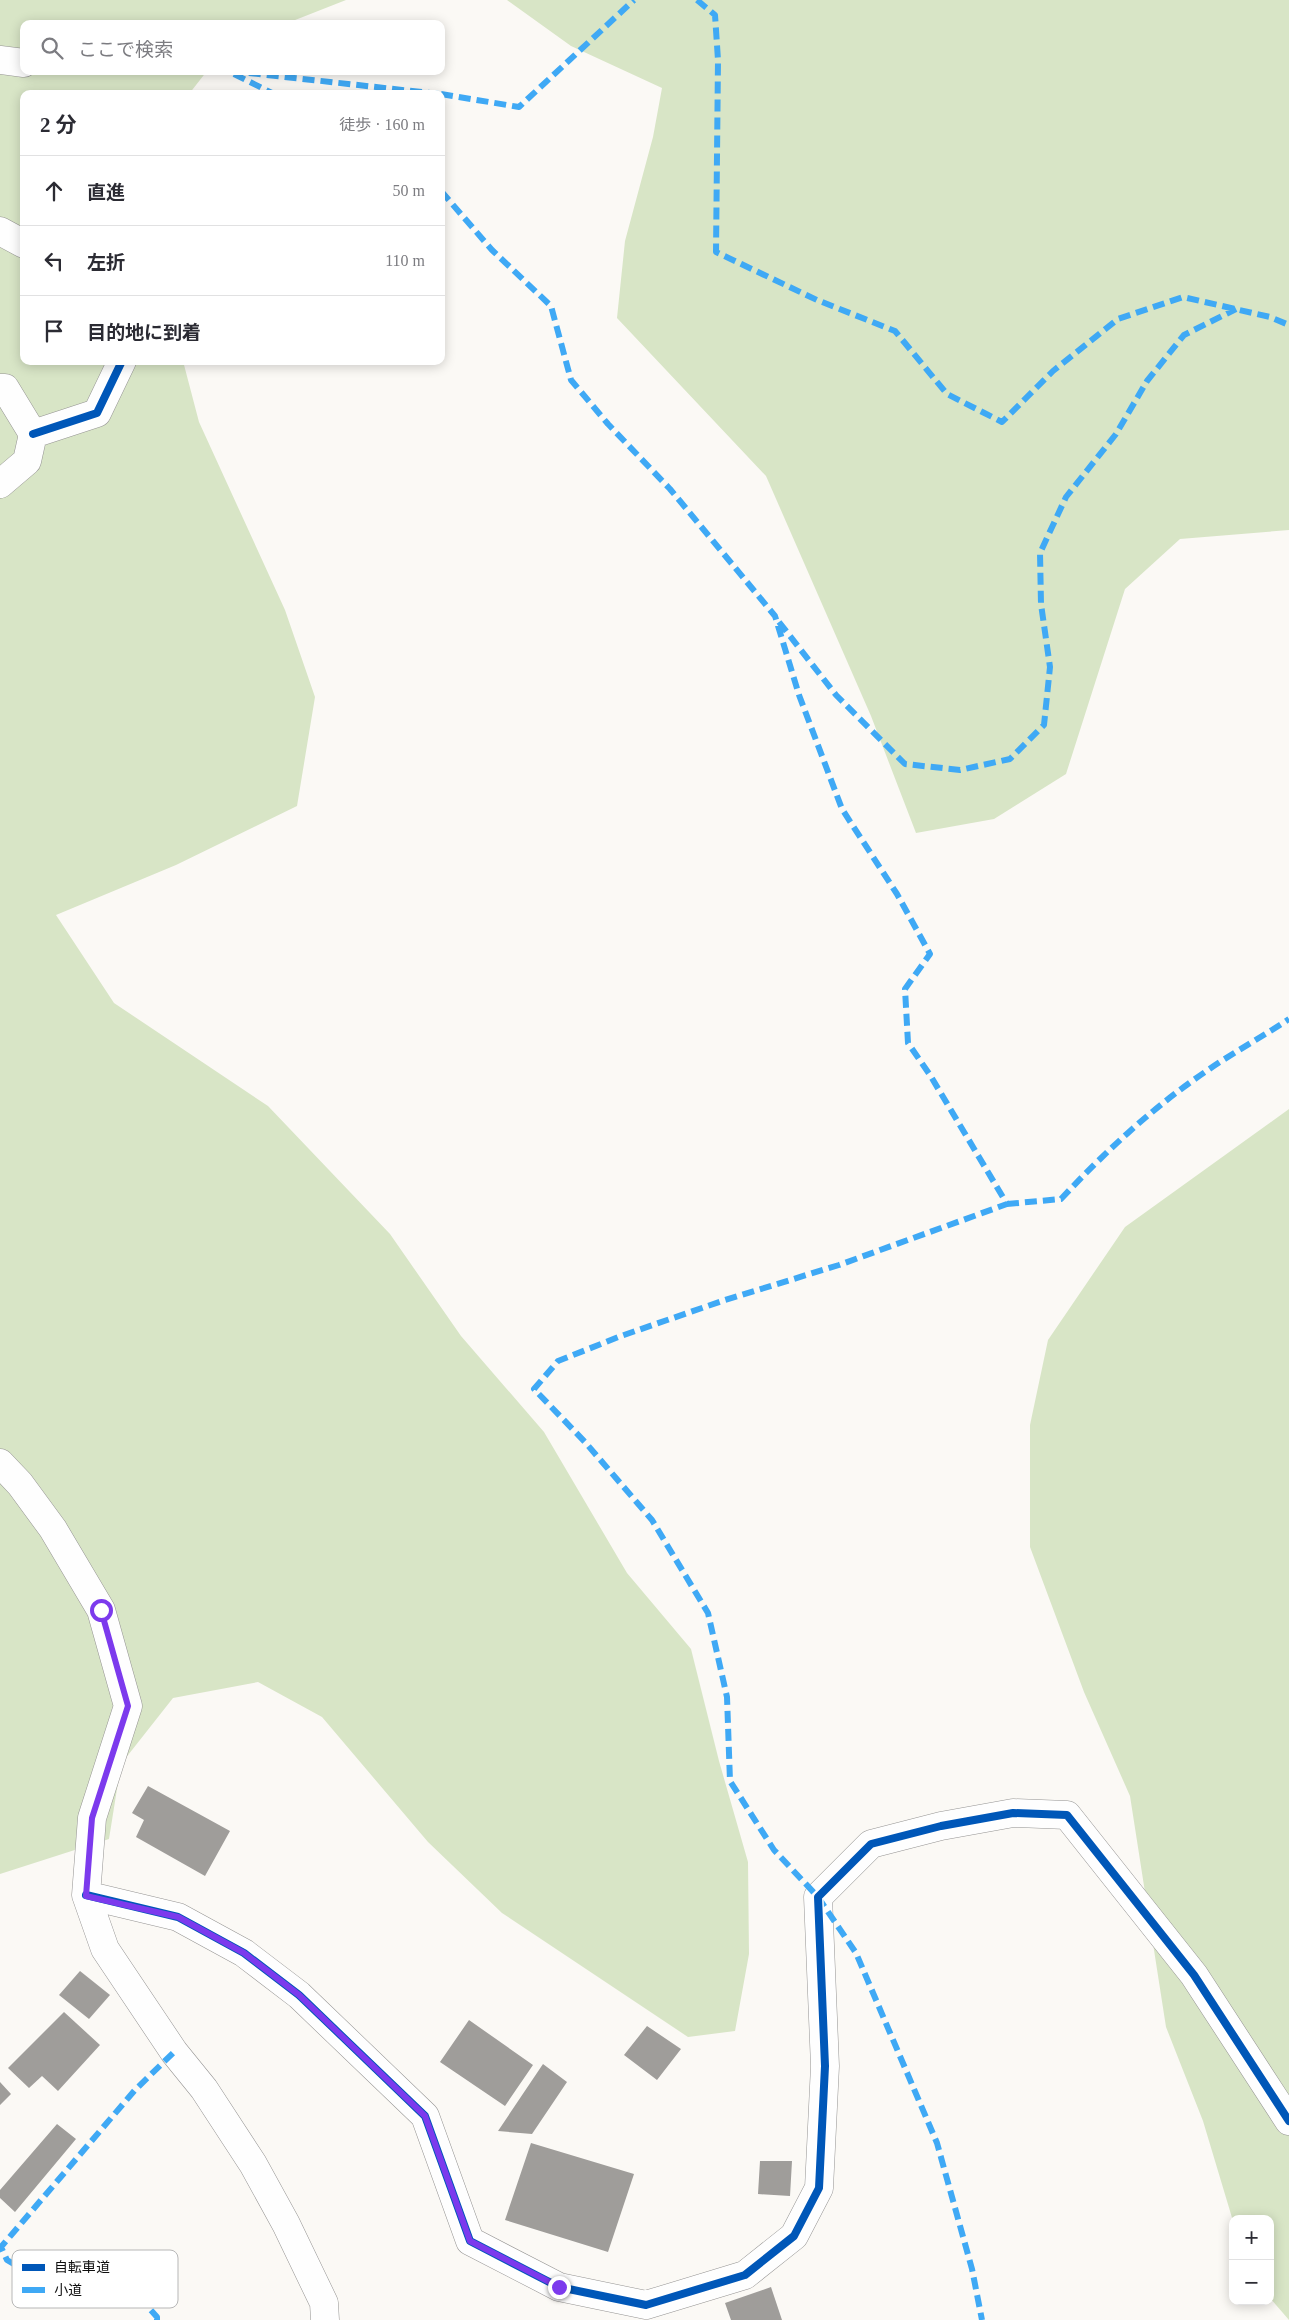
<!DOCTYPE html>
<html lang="ja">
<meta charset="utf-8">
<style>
body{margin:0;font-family:"Times New Roman","Noto Sans JP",serif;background:#f2f2f3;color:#2b2b33}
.controls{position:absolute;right:15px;bottom:15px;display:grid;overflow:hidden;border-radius:10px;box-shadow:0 2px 12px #0003}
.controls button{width:45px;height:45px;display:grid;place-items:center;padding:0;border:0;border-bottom:1px solid #e1e1e2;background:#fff;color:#2b2b33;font:25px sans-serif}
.stop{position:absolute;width:15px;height:15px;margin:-11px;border:4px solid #7c3aed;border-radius:50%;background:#fff}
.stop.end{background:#7c3aed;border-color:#fff;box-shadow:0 1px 5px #0008}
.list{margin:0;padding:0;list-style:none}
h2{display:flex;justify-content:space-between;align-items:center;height:65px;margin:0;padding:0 20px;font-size:21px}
h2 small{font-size:16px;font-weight:400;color:#7c7c81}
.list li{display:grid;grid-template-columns:32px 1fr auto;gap:15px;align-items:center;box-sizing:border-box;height:70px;padding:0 20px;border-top:1px solid #e1e1e2}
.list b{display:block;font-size:19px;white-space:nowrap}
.list em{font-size:16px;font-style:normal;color:#7c7c81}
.icon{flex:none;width:28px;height:28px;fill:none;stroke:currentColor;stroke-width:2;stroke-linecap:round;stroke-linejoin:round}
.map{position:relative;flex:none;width:1289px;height:2320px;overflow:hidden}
.search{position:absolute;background:#fff;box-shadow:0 2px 12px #0003;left:20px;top:20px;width:425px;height:55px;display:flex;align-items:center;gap:12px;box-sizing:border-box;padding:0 18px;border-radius:10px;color:#7c7c81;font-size:19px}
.panel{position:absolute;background:#fff;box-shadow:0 2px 12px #0003;left:20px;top:90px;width:425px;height:275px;border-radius:10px}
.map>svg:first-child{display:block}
.forest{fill:#d8e5c6}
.building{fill:#9f9d9a}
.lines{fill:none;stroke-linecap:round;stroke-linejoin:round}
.minor-casing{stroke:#959493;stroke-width:29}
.minor{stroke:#fefefe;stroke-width:28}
.quiet{stroke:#3fa9f5;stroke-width:6;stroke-dasharray:12 6;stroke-linecap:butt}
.cycleway-casing{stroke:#fff;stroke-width:11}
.cycleway{stroke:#0057b8;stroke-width:8}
.route{stroke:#7c3aed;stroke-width:6}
.key{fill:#fff;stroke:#b7b7b7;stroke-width:1}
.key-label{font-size:14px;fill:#0f0f0f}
</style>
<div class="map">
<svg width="1289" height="2320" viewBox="0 0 1289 2320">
<rect width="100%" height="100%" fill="#fbf9f5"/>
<!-- forest -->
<path class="forest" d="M 0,0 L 346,0 L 285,24 L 24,24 L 24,71 L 207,71 L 189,94 L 24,94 L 24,361 L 183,361 L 199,422 L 285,610 L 315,697 L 297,806 L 176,865 L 56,915 L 114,1003 L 268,1106 L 390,1234 L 461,1336 L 544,1432 L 627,1573 L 691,1649 L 719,1761 L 748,1862 L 749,1954 L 735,2031 L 688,2037 L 502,1913 L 428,1842 L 322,1717 L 258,1682 L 173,1698 L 121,1764 L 109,1839 L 0,1874 Z
M 507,0 L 1289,0 L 1289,530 L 1180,539 L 1125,589 L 1066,774 L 994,819 L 916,833 L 871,716 L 766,476 L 617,318 L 625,241 L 653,137 L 662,88 L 571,46 Z
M 1289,1109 L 1289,2320 L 1270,2298 L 1270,2219 L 1233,2219 L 1233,2221 L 1203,2121 L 1166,2027 L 1130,1796 L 1084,1692 L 1030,1547 L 1030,1425 L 1048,1340 L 1125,1227 Z"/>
<!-- building -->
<path class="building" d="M 148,1786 L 230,1831 L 205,1876 L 136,1837 L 144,1820 L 132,1813 Z
M 80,1971 L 110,1995 L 89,2019 L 59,1995 Z
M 64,2012 L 100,2045 L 58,2091 L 42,2076 L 29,2088 L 8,2068 Z
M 469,2020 L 533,2065 L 505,2106 L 440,2062 Z
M 647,2026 L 681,2049 L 657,2080 L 624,2055 Z
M 543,2064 L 567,2082 L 532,2134 L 498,2131 Z
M 0,2082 L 11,2094 L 0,2105 Z
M 57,2124 L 76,2139 L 15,2212 L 0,2198 L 0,2190 Z
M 531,2143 L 634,2174 L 608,2252 L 505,2220 Z
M 760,2161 L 792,2161 L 790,2196 L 758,2194 Z
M 771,2287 L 782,2320 L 731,2320 L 725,2303 Z"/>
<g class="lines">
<defs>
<path id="minor" d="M 0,60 L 24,63
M 0,231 L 24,244
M 0,388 L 5,388 L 33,434 L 27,461 L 0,484
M 33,434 L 97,413 L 122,361
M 0,1463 L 20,1484 L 53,1529 L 101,1610 L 128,1706 L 92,1818 L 86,1895 L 105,1949 L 174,2052 L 204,2089 L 253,2164 L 286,2224 L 324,2303 L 325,2320
M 86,1895 L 178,1917 L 244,1953 L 299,1995 L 425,2116 L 470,2241 L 559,2287 L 646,2305 L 745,2275 L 794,2236 L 819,2188 L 825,2066 L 818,1897 L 871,1844 L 941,1826 L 1013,1813 L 1067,1815 L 1194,1975 L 1289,2121"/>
</defs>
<!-- minor casing -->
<use href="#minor" class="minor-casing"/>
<!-- minor -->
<use href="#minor" class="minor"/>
<!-- quiet -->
<path class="quiet" d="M 697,0 L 715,15 L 718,60 L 716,252 L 817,300 L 895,331 L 947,394 L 1002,422 L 1053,371 L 1118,319 L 1183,297 L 1270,317 L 1289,325
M 231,71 L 439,94
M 234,74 L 274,94
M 441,94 L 519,107 L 634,0
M 441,191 L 492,250 L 551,306 L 571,380 L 608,424 L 670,489 L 775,616 L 799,695 L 842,809 L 897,894 L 930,954 L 905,989 L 908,1043 L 930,1075 L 1007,1204 L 839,1265 L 725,1300 L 621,1336 L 558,1361 L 534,1389 L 585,1442 L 652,1520 L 708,1613 L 727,1697 L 730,1781 L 774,1850 L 818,1897 L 856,1953 L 937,2143 L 972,2269 L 982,2320
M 779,622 L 836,695 L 905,764 L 960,770 L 1010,759 L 1044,725 L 1050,667 L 1041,604 L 1040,553 L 1066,497 L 1116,434 L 1147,381 L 1184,335 L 1236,309
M 1007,1204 L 1061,1199 C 1106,1151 1153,1107 1208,1070 C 1234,1052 1262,1037 1289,1019
M 157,2320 L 157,2317 L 137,2295 L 128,2289 L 54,2267 L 22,2269 L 7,2260 L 1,2247 L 135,2090 L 174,2052"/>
<defs>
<path id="cycleway" d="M 33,434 L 97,413 L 122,361
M 86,1895 L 178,1917 L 244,1953 L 299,1995 L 425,2116 L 470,2241 L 559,2287 L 646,2305 L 745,2275 L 794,2236 L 819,2188 L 825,2066 L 818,1897 L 871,1844 L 941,1826 L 1013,1813 L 1067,1815 L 1194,1975 L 1289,2121"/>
</defs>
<!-- cycleway casing -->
<use href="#cycleway" class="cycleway-casing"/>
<!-- cycleway -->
<use href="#cycleway" class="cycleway"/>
</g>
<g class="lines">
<!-- route -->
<path class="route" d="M 101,1610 L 128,1706 L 92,1818 L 86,1896 L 178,1917 L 244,1953 L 299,1995 L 425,2116 L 470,2241 L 559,2287"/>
</g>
<!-- legend -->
<rect x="12" y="2250" width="166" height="58" rx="8" class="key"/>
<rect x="22" y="2264" width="23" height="7" fill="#0057b8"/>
<rect x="22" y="2287" width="23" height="6" fill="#3fa9f5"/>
<g class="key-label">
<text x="54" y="2272">自転車道</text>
<text x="54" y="2295">小道</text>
</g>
</svg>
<div class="controls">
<button>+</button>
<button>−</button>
</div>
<div class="stop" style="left:101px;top:1610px"></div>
<div class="stop end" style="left:559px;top:2287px"></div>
<div class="search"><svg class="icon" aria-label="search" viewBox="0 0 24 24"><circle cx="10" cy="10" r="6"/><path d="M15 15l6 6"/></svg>ここで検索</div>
<section class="panel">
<h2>2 分<small>徒歩 · 160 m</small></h2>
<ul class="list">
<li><svg class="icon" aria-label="ahead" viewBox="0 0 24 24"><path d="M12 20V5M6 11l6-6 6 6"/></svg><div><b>直進</b></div><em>50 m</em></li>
<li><svg class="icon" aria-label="left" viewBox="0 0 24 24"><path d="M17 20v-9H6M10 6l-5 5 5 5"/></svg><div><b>左折</b></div><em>110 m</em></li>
<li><svg class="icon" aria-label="arrive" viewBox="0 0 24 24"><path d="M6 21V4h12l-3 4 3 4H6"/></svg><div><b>目的地に到着</b></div></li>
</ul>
</section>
</div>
